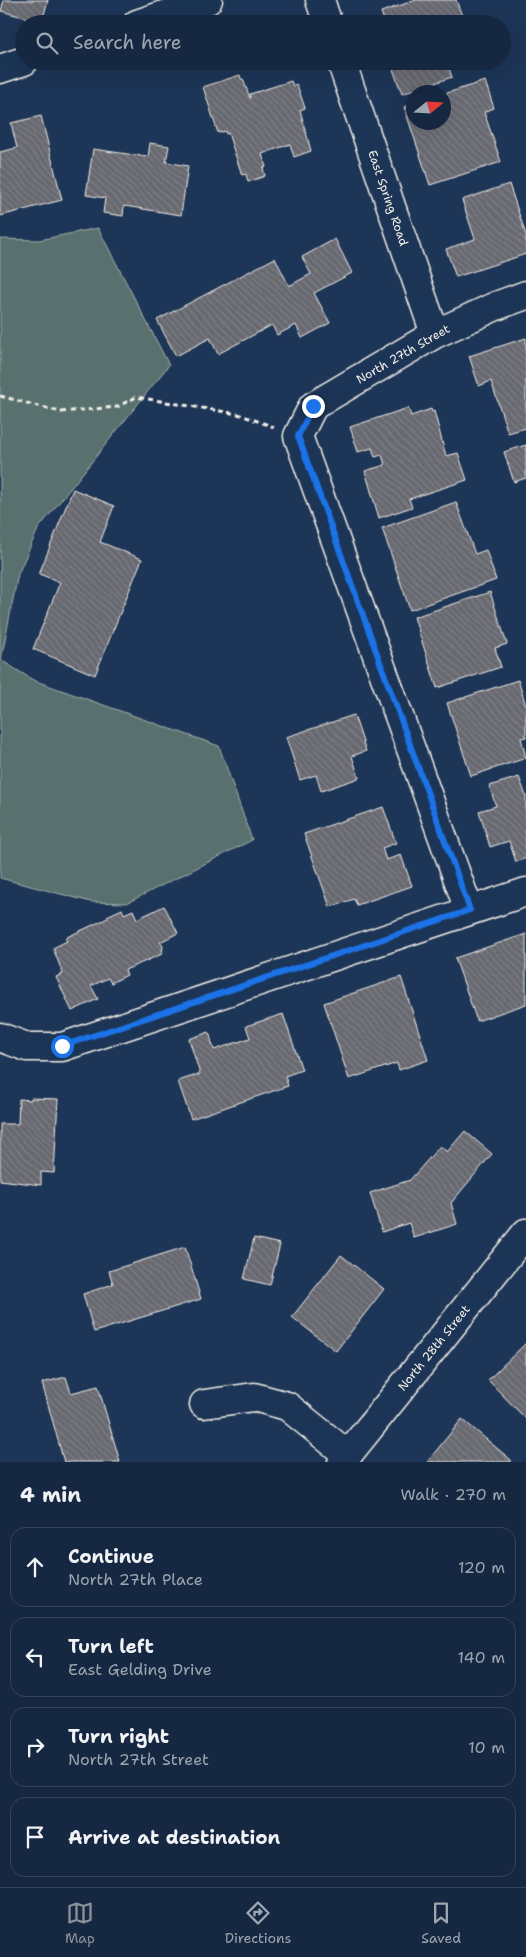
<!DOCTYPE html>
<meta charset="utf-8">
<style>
body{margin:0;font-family:"Shantell Sans",sans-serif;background:#23344c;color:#f1f3f6}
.compass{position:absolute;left:406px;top:85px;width:45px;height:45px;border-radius:50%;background:#162841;box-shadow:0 5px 20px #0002;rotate:72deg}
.stop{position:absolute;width:15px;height:15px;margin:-11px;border:4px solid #1a73e8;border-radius:50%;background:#fff}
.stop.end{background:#1a73e8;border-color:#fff;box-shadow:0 1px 5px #0008}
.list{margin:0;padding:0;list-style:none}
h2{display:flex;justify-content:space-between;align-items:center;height:65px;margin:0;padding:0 20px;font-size:21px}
h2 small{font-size:16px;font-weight:400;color:#9ea6b1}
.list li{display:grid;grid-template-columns:32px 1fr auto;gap:15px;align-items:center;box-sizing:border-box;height:80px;margin:0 10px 10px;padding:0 10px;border:1px solid #35445a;border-radius:15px}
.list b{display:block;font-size:19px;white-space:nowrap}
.list p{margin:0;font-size:16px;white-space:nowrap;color:#9ea6b1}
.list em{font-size:16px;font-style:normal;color:#9ea6b1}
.icon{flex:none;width:28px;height:28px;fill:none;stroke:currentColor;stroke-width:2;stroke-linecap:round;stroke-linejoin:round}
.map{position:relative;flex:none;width:526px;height:1462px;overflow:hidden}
.search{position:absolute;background:#162841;box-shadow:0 5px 20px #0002;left:15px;right:15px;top:15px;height:55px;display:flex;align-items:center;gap:12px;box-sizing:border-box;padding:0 18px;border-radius:28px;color:#9ea6b1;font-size:19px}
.sheet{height:425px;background:#162841}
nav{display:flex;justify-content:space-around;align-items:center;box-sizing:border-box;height:70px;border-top:1px solid #35445a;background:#162841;font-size:14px;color:#9ea6b1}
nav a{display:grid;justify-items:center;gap:2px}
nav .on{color:#8c9099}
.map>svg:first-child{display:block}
.grass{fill:#59716e;stroke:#a6b1ab}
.building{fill:url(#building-back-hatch);stroke:#f4f1e8}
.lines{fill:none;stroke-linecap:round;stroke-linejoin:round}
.minor-casing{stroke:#f4f1e8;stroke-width:31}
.tertiary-casing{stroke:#f4f1e8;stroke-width:31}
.path{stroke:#f4f1e8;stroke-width:3;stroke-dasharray:5 4;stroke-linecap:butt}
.minor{stroke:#1d3557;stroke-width:28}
.tertiary{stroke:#1d3557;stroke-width:28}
.route{stroke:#1a73e8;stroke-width:6}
.labels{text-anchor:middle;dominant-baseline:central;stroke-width:4.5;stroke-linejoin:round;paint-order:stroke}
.street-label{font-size:12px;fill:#f4f1e8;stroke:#1d3557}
</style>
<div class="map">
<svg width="526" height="1462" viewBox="0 0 526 1462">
<defs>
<pattern id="building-back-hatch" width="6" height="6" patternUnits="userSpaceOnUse" patternTransform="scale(1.25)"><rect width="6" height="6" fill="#686871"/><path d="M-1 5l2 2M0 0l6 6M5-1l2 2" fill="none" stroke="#7e7e85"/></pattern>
</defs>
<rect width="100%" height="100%" fill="#1d3557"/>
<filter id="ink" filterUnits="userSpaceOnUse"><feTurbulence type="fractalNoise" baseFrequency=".02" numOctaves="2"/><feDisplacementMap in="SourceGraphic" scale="10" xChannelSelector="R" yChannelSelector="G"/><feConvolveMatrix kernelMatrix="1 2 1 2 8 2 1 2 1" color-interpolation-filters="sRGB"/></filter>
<g filter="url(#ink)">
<!-- grass -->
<path class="grass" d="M 98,228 L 169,365 L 38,529 L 18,574 L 1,660 L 33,680 L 219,746 L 252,840 L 127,903 L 91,902 L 0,878 L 0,239 L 39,240 Z"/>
<!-- building -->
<path class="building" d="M 4,0 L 48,0 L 42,22 L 1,11 Z
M 416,0 L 456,0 L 465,24 L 385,24 L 381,12 Z
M 390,61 L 452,61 L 447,63 L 452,77 L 402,94 Z
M 240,75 L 241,79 L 243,79 L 250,98 L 251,98 L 250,94 L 291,81 L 293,86 L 297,85 L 305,108 L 300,110 L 311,151 L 294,157 L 290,144 L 262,154 L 266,167 L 263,168 L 265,176 L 248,182 L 246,174 L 242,175 L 228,133 L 226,134 L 225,131 L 218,133 L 203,87 Z
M 485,81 L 494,108 L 484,112 L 501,162 L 430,185 L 404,107 L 414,104 L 414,122 L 444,122 L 444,94 Z
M 41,116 L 62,200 L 0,216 L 0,152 L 17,148 L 11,123 Z
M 150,143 L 169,146 L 166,162 L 188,166 L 181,215 L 124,206 L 123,216 L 103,213 L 105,198 L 86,195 L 93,149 L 148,157 Z
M 509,184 L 526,235 L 526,254 L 456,277 L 446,249 L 475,239 L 462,200 Z
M 335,239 L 352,273 L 314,293 L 330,323 L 302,338 L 296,325 L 277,335 L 272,325 L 218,354 L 210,338 L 176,356 L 157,320 L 275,258 L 289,286 L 311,274 L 302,257 Z
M 526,338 L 526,428 L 508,433 L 491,381 L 479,386 L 469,356 Z
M 408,408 L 411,416 L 431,409 L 432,412 L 434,411 L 446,456 L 458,453 L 467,480 L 409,499 L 412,507 L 379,518 L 365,471 L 385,465 L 382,455 L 375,457 L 372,448 L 358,452 L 350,427 Z
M 526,445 L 526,478 L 514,482 L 504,452 Z
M 73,489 L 114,506 L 100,542 L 142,559 L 95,675 L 33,649 L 60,582 L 39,574 Z
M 456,502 L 475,554 L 486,550 L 496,580 L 410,610 L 382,528 Z
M 490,592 L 507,644 L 495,648 L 501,667 L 437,688 L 414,617 Z
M 518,680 L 526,706 L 526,737 L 521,738 L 526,758 L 471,776 L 447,703 Z
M 354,715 L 366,751 L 352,756 L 359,778 L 321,791 L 316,775 L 300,780 L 286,737 Z
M 519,777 L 526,796 L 526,858 L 516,862 L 509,841 L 490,847 L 479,811 L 496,806 L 489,786 Z
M 383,807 L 396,843 L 382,848 L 386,860 L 401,855 L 412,886 L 357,905 L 354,899 L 330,907 L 304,834 Z
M 164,906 L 178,933 L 160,942 L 163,946 L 162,954 L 125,970 L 127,975 L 111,983 L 108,978 L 91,986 L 98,999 L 72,1011 L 56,977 L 63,974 L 53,948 L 67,941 L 65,938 L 108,918 L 107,916 L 122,909 L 124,914 L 133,910 L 137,919 Z
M 526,934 L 526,1004 L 477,1021 L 455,958 Z
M 401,977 L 428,1060 L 399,1070 L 397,1063 L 349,1079 L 324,1003 Z
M 283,1014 L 302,1070 L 285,1076 L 288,1086 L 191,1119 L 178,1081 L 200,1074 L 189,1039 L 209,1032 L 214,1050 L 250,1038 L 246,1026 Z
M 31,1098 L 58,1099 L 54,1173 L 41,1172 L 41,1185 L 0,1180 L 0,1124 L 18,1124 L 19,1099 L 31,1100 Z
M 465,1131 L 492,1154 L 451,1203 L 457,1224 L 414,1238 L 409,1223 L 382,1232 L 370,1193 L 410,1180 L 440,1146 L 447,1152 Z
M 254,1238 L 280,1244 L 270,1285 L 244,1279 Z
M 185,1247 L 201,1299 L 94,1332 L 83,1294 L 113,1284 L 109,1271 Z
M 341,1255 L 384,1289 L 336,1351 L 292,1317 Z
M 526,1343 L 526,1419 L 488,1380 Z
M 66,1377 L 71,1393 L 98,1386 L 120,1462 L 64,1462 L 42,1383 Z
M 462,1419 L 511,1460 L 510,1462 L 427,1462 Z"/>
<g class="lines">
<defs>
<path id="minor" d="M 320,0 L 328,24
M 137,24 L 208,0
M 341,61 L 435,334
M 0,69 L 24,61
M 469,910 L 298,436 L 313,406 L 435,334 L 496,306 L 526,295
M 0,1037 L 27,1047 L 62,1047 L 526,892
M 204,1404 L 254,1397 L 287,1406 L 348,1455"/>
<path id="tertiary" d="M 342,1462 L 526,1233"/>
</defs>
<!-- minor casing -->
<use href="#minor" class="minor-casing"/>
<!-- tertiary casing -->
<use href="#tertiary" class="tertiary-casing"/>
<!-- path -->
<path class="path" d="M 0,396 L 61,412 L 117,407 L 136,397 L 238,414 L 274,427"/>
<!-- minor -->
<use href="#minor" class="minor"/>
<!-- tertiary -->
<use href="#tertiary" class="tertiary"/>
</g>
</g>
<g class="lines" filter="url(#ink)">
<!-- route -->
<path class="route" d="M 62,1046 L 470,910 L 298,436 L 313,406"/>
</g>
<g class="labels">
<!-- street labels -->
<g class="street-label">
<text transform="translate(388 198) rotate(71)">East Spring Road</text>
<text transform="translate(403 354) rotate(-30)">North 27th Street</text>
<text transform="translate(434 1348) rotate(-51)">North 28th Street</text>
</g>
</g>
</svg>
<svg class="compass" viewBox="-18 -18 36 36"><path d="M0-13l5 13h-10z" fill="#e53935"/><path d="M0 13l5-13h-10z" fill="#9ea6b1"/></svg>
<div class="stop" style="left:62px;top:1046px"></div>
<div class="stop end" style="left:313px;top:406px"></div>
<div class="search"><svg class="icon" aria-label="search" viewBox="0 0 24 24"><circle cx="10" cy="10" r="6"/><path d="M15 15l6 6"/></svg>Search here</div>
</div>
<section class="sheet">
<h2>4 min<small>Walk · 270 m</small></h2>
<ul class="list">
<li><svg class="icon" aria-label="ahead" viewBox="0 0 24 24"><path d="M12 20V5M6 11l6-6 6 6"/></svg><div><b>Continue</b><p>North 27th Place</p></div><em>120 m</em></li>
<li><svg class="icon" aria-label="left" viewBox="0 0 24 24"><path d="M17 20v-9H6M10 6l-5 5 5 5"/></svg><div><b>Turn left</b><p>East Gelding Drive</p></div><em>140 m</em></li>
<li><svg class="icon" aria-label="right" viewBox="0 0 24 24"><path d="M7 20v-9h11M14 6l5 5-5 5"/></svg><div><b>Turn right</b><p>North 27th Street</p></div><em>10 m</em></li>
<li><svg class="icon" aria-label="arrive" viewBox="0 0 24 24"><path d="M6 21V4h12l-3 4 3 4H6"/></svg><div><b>Arrive at destination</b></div></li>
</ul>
</section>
<nav>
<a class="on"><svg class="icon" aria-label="map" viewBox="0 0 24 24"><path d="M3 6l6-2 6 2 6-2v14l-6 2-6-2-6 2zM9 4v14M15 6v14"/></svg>Map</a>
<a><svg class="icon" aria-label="directions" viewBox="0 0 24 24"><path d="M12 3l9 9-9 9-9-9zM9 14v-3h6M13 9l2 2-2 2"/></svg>Directions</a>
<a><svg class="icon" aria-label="saved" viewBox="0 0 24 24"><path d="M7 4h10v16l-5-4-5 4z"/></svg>Saved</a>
</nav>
